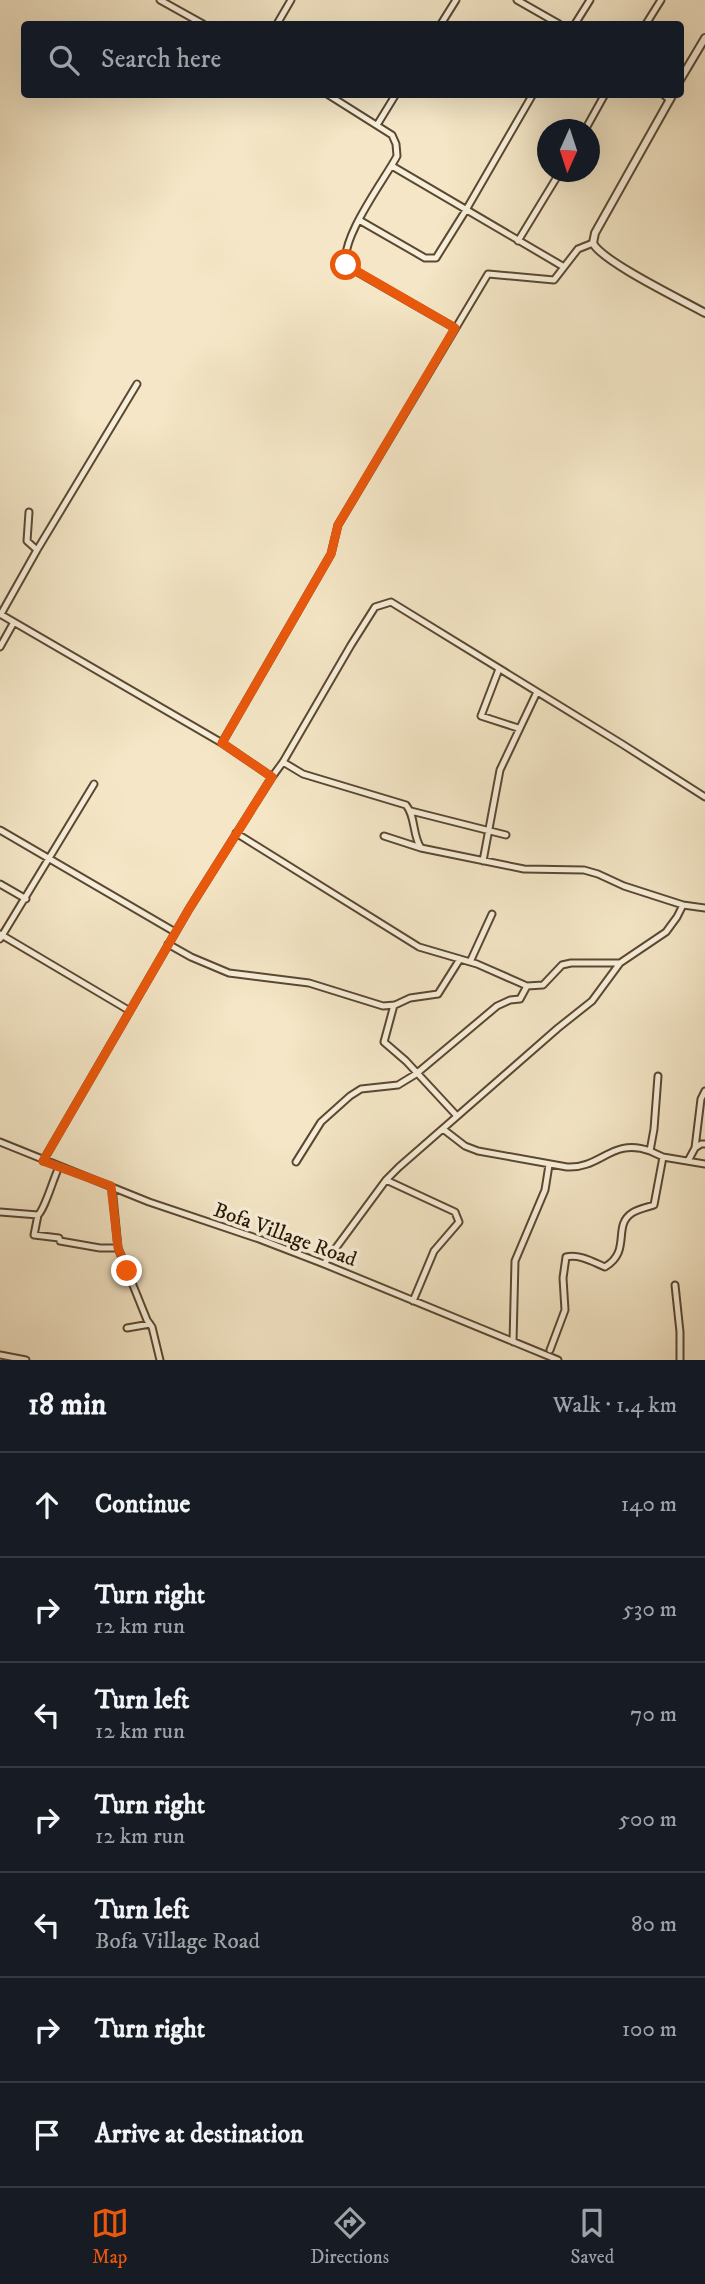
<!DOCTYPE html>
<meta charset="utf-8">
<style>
body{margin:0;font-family:"IM FELL DW Pica",serif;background:#20242c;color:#f1f3f6}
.compass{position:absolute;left:537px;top:119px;width:63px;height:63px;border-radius:50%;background:#171b24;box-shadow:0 7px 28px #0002;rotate:183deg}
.stop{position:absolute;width:21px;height:21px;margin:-16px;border:5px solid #ea580c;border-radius:50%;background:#fff}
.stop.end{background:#ea580c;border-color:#fff;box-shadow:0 2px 7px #0008}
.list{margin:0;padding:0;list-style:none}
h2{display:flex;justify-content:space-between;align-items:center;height:91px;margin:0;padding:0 28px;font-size:30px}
h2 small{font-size:23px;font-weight:400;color:#9ea1a6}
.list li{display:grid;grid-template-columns:46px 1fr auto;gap:21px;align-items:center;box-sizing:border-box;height:105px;padding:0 28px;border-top:2px solid #363941}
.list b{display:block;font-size:26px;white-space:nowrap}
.list p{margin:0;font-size:23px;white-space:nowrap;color:#9ea1a6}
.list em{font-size:23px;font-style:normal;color:#9ea1a6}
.icon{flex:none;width:38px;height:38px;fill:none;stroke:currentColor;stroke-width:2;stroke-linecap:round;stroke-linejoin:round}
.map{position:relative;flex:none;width:705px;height:1360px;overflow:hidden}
.search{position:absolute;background:#171b24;box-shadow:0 7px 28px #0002;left:21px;right:21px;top:21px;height:77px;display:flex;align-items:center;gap:18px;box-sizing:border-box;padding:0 24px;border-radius:7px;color:#9ea1a6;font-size:26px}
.sheet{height:826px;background:#171b24}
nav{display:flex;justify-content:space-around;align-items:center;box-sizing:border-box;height:98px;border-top:2px solid #363941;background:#171b24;font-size:19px;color:#9ea1a6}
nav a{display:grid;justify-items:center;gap:4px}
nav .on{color:#ea580c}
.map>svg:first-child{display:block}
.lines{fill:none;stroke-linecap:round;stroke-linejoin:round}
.minor-casing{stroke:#5a4832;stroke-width:9}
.tertiary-casing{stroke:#5a4832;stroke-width:10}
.minor{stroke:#f8efda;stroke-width:5}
.tertiary{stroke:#f8efda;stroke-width:6}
.route{stroke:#ea580c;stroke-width:9}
.labels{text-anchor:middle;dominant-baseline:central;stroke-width:7;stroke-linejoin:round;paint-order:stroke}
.street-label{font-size:21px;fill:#261300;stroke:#f8efda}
</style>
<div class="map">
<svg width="705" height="1360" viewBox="0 0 705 1360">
<rect width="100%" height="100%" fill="#f4e6c6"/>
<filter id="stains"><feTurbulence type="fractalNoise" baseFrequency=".00286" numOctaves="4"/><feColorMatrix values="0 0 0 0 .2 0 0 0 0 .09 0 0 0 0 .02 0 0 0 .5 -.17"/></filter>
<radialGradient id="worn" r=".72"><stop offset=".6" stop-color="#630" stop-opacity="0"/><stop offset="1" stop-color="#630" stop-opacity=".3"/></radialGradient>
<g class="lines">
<defs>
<path id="minor" d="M 160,0 L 203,24
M 517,0 L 559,24
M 277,24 L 291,0
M 441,24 L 456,0
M 575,24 L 590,0
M 646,24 L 661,0
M 327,94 L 392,135 L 396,144 L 397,156 C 385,179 337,242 347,266 L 455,328
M 663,94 L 670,100
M 377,125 L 396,94
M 585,130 L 605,94
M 392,166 L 564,267
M 359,220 L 425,258 L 436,258 L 466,210 L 533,94
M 518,241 L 560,172
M 37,550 L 137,384
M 0,614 L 222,743
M 1,614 L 37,550 L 27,541 L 29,512
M 0,647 L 14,622
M 499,669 L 481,716 L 518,728
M 283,762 L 303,774 L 406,805 C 416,817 412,835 421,848 L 524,869 L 584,870 L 598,874 L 624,886 L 683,905
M 272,777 L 283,762 L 351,645 L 375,607 L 391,602 L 622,744 L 705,797
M 411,811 L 506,835
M 0,830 L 175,932
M 236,833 L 419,947 L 477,964 L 527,986 L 543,985 L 562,965 L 571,963 L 620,963
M 384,836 L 421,848
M 483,861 L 500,770 L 537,692
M 0,884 L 26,899
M 0,934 L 130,1011
M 0,939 L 94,784
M 168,944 L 191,957 L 229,973 L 309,983 L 383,1006 L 395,1005 L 410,998 L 438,994 L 460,959
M 470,962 L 492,914
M 394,1005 L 384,1042 L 406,1061 L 457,1116
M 658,1076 L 654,1129 L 650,1151 L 663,1157 L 705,1164
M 443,1129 L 465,1146 L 478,1151 L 567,1167 C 601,1169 612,1137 650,1151
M 0,1142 L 149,1202 L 259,1239 L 324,1264 L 558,1360
M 695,1148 L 701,1099 L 705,1091
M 43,1161 L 189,909 L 272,777 L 222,743 L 331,554 L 338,525 L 488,274 L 554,280 L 578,249 L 593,243
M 688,1161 L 695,1148 L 701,1144 L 705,1144
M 296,1162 L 321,1122 L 350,1096 L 361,1089 L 398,1085 L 416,1074 L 497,1006 L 510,1000 L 520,999 L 527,986
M 59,1167 C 53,1179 45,1209 38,1215 L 34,1235 L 59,1238 L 60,1241 L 100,1248 L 118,1248
M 386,1180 L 455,1212 L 459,1222 L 434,1251 L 413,1301
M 112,1187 L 118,1248 L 147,1320 L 152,1327 L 160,1360
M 0,1212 L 38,1215
M 324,1264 L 386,1180 L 399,1167 L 558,1028 L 592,1001 L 620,963 L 666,932 L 677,917 L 683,905 L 705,908
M 675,1285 L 680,1332 L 680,1360
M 127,1328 L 150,1324
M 513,1342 L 515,1261 L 545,1190 L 549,1165
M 550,1350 L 565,1310 L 563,1278 L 566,1257 C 580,1254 593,1262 605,1267 C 632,1251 612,1226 632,1213 C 638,1209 648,1207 654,1205 L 663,1157
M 0,1355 L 26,1360"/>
<path id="tertiary" d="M 680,80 L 705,38
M 673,94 L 595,233 L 593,243 C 601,261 684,301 705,313"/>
</defs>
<!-- minor casing -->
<use href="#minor" class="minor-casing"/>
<!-- tertiary casing -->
<use href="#tertiary" class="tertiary-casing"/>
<!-- minor -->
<use href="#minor" class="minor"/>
<!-- tertiary -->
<use href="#tertiary" class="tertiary"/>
</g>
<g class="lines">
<!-- route -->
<path class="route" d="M 127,1271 L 118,1248 L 111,1186 L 43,1161 L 189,909 L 272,777 L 222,743 L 331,554 L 338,525 L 455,328 L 346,265"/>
</g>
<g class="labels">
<!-- street labels -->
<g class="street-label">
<text transform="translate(285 1235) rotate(20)">Bofa Village Road</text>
</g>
</g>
<rect width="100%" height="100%" filter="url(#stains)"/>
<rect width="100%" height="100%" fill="url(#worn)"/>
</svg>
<svg class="compass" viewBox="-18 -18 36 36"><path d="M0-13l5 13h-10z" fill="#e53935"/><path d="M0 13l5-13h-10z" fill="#9ea1a6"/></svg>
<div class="stop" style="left:346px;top:265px"></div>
<div class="stop end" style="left:127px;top:1271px"></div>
<div class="search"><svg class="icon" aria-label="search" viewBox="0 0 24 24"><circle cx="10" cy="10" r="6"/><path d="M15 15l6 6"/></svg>Search here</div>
</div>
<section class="sheet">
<h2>18 min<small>Walk · 1.4 km</small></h2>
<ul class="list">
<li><svg class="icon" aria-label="ahead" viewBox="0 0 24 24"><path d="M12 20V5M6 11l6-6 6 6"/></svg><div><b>Continue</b></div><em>140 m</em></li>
<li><svg class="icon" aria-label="right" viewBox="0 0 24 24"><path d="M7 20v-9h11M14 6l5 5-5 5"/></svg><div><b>Turn right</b><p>12 km run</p></div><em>530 m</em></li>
<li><svg class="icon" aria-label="left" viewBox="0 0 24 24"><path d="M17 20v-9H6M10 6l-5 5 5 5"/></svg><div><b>Turn left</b><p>12 km run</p></div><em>70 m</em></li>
<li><svg class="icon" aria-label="right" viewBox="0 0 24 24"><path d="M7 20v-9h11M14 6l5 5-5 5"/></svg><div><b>Turn right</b><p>12 km run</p></div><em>500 m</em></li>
<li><svg class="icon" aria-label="left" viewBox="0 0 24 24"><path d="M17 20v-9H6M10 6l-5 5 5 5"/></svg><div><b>Turn left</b><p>Bofa Village Road</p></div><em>80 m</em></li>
<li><svg class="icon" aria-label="right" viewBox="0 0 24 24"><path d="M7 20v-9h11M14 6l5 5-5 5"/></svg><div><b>Turn right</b></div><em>100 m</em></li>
<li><svg class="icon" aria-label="arrive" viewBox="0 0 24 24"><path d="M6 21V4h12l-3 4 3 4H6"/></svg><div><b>Arrive at destination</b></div></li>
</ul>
</section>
<nav>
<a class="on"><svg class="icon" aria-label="map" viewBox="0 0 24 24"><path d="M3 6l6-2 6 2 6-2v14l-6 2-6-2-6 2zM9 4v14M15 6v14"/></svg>Map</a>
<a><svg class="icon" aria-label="directions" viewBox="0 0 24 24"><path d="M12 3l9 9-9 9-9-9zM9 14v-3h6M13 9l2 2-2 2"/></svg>Directions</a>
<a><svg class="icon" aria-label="saved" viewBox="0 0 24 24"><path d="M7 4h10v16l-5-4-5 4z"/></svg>Saved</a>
</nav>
